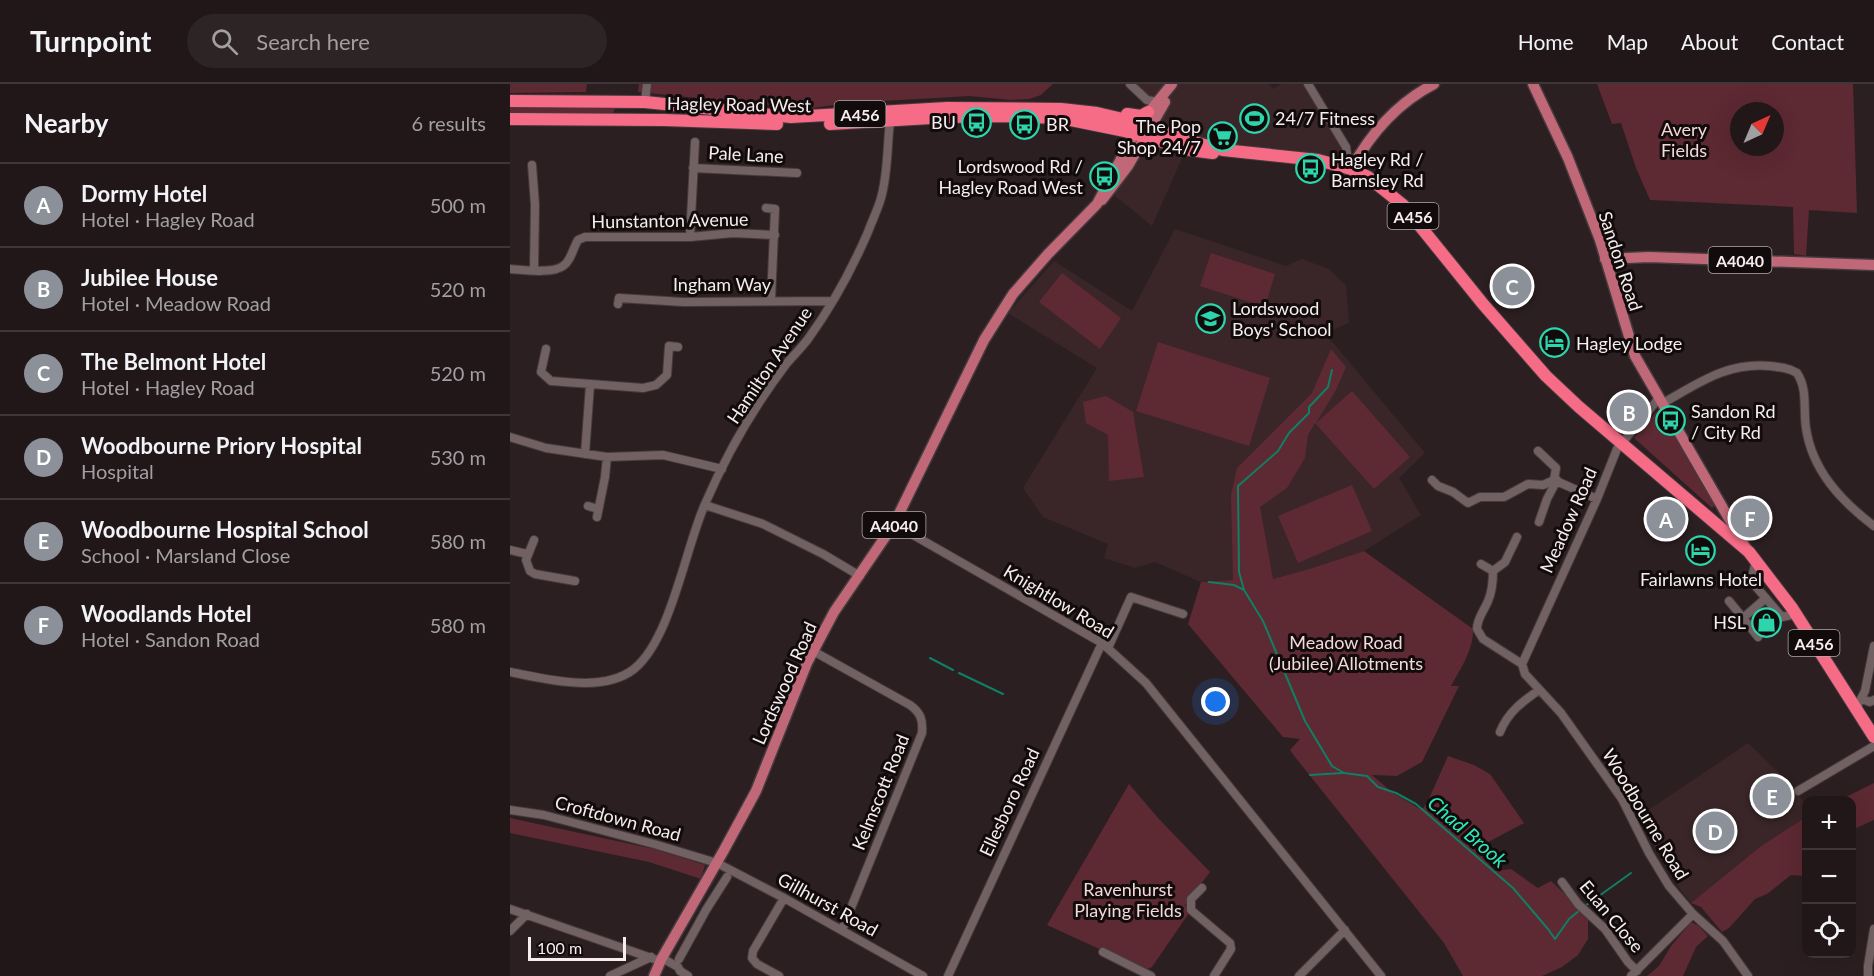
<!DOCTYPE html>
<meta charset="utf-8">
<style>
body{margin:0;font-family:Lato,sans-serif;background:#2d2426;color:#f1f3f6}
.controls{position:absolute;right:18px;bottom:18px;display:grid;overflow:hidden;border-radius:12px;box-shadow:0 6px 24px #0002}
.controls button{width:54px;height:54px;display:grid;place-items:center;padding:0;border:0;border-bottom:2px solid #3e3638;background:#211719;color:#f1f3f6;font:30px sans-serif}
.compass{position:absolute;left:1220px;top:18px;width:54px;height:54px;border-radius:50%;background:#211719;box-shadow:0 6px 24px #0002;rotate:44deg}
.scale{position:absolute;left:18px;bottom:15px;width:98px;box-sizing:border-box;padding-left:6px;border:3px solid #f6edee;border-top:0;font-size:16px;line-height:21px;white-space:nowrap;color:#f6edee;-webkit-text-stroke:4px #110b0b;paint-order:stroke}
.you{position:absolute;left:706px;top:618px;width:21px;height:21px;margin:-15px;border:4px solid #fff;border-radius:50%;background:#1a73e8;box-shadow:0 0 0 9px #1a73e833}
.badge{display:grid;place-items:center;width:39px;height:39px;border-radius:50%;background:#8c9099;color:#fff;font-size:20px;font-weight:700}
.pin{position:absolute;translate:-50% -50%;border:3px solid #fff;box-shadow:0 2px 6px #0006}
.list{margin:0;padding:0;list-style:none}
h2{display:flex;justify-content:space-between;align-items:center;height:78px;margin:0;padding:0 24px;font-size:26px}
h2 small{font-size:20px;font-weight:400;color:#a29fa2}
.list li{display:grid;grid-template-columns:39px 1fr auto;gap:18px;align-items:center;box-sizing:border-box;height:84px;padding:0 24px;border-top:2px solid #3e3638}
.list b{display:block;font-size:22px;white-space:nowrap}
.list p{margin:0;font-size:20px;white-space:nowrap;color:#a29fa2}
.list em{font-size:20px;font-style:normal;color:#a29fa2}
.icon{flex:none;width:33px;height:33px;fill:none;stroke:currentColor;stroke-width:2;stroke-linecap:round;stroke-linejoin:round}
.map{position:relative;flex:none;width:1364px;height:892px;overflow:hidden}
header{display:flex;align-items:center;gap:36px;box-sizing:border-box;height:84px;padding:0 30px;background:#211719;border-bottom:2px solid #3e3638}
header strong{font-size:28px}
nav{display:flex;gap:33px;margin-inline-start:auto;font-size:21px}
.search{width:420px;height:54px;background:#2d2426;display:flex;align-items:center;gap:15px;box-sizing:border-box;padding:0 21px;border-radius:33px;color:#a29fa2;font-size:22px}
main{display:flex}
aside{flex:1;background:#211719}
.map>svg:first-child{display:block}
.built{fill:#3a2629}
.green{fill:#5d2932;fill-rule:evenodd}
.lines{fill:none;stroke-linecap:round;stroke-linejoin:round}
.stream{stroke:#0f7f65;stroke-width:2}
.minor-casing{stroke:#463b3c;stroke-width:10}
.major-casing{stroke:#463b3c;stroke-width:13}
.highway-casing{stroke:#463b3c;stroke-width:14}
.minor{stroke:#716163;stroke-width:8}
.major{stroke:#c16878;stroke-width:10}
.highway{stroke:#f66c86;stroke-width:12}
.labels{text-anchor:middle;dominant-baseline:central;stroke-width:6;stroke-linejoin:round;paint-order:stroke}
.shield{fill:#110b0b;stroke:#b1a9aa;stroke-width:1.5}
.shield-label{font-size:16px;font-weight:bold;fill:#f6edee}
.street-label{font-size:18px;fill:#f6edee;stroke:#110b0b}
.poi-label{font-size:18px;fill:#f6edee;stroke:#110b0b;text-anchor:start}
.park-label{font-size:18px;fill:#f4d8db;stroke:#110b0b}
.water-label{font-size:20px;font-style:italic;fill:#2ce9bc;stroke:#110b0b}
</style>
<header>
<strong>Turnpoint</strong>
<div class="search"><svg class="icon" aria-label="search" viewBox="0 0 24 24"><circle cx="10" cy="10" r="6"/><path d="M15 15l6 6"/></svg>Search here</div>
<nav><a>Home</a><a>Map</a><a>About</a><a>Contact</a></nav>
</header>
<main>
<aside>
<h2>Nearby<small>6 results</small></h2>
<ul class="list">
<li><span class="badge">A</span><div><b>Dormy Hotel</b><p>Hotel · Hagley Road</p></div><em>500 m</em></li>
<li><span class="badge">B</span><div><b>Jubilee House</b><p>Hotel · Meadow Road</p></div><em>520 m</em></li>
<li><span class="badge">C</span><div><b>The Belmont Hotel</b><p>Hotel · Hagley Road</p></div><em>520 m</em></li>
<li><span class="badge">D</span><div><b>Woodbourne Priory Hospital</b><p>Hospital</p></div><em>530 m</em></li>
<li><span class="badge">E</span><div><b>Woodbourne Hospital School</b><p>School · Marsland Close</p></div><em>580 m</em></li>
<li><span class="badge">F</span><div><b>Woodlands Hotel</b><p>Hotel · Sandon Road</p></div><em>580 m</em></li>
</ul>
</aside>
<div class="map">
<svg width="1364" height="892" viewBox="0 0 1364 892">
<rect width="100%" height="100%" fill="#2c1f21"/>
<!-- built -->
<path class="built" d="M 620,0 L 759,0 L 763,5 L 771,0 L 798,0 L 836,63 L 839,84 L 678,61 L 642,142 L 598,106 L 636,42 L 641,17 Z
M 665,145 L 776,182 L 792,175 L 819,185 L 836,201 L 839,239 L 815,249 L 915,369 L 889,394 L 911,431 L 854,467 L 799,485 L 763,495 L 691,498 L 645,478 L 625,484 L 594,474 L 598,460 L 533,433 L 513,404 L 587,284 L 498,229 L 544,177 L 622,227 Z
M 1238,659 L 1288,707 L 1296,725 L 1296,733 L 1251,762 L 1181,819 L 1170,805 L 1128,733 Z"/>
<!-- green -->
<path class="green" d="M 0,0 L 77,0 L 76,8 L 0,9 Z
M 129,0 L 543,0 L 531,11 L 519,15 L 501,16 L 460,12 L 338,19 L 295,25 L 128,8 Z
M 1087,0 L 1343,0 L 1347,129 L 1299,126 L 1296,172 L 1284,170 L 1283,123 L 1140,116 L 1126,84 L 1111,39 L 1102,40 ZM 1229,27 L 1265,27 L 1265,63 L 1229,63 Z
M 0,21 L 103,22 L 105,25 L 101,32 L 0,32 Z
M 701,169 L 765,190 L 755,223 L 690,202 Z
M 552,189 L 611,234 L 590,265 L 529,218 Z
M 648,258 L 760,294 L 739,362 L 626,327 Z
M 821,265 L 836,283 L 826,306 L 806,339 L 842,307 L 900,373 L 864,405 L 805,339 L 798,351 L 795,374 L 777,404 L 750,423 L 763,495 L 799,485 L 854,467 L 963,545 C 964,565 950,586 941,602 L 949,602 L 912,678 L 887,692 L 862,691 L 883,709 L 912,726 L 918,717 L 938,672 L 964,681 L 980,690 L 1014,739 L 965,765 L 985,787 L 1001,785 L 1028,804 L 1041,797 L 1078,832 L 1078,855 L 1068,871 L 1052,883 L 1032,892 L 953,892 L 934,859 L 785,673 L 780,666 L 790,655 L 773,653 L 678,540 L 691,498 L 723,496 L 721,411 L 727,384 L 802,309 Z
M 596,312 L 623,328 L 634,393 L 599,397 L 598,351 L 576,339 L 573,318 Z
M 1149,325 L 1152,327 L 1206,420 L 1202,424 L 1124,354 Z
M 842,401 L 862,447 L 788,479 L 768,432 Z
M 1364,699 L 1364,736 L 1342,746 L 1342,716 L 1330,716 Z
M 619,700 L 649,735 L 700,788 L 675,821 L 679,829 L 642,883 L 635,886 L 537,841 Z
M 1296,733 L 1296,792 L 1281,791 L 1257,810 L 1245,815 L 1219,844 L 1212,848 L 1191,823 L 1181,819 L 1251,762 Z
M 0,734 L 144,765 L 195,781 L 191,795 L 139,778 L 0,749 Z
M 1181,838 L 1189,842 L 1198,852 L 1186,863 L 1173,892 L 1137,892 L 1149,882 L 1161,862 Z"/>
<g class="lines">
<!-- stream -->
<path class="stream" d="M 822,286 L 818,303 L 799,323 L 799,329 L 779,349 L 768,367 L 728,402 L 729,488 L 734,506 L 753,537 L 795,637 L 822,682 L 834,689 L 857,692 L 868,703 L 886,709 L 906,720 L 1003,804 L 1038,845 L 1045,855 L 1059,835 L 1070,826
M 699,498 L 724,501 L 734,506
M 420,574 L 443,586
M 449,589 L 493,610
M 800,691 L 833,689
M 1075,822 L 1121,789"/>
<defs>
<path id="minor" d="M 620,0 L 637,16 L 648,18
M 798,0 L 836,63 L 839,84
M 135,18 L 137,0
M 22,81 L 25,121 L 24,185
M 183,84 L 287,89
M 256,124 L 265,125 L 261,216
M 180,153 L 185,58
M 0,185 C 13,186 43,190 53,182 C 61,177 63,164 68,156 L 75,153 L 180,153 L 223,149 L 265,151
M 108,220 L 109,214 L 173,218 L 322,217
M 36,265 L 31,288 L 41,297 L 133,304 L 146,301 L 157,291 L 159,262 L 168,263
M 1153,319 C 1189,299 1217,278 1260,282 C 1270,283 1279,284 1287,289 C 1298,306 1293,324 1296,344 C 1302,386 1331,417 1364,442
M 0,353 L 36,364 L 97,373 L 153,371 L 212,385
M 1028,367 L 1046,384 L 1044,396
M 75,370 L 80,301
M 922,396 L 928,402 L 943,408 L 958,419 L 970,413 L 994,413 L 1018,400 L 1033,401 L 1044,396 L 1087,415
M 195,421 L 253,440 L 313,470 L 350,492
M 78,422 L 88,425
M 87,433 L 95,393 L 97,373
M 1029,438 L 1037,415 L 1047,396
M 384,440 L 592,559 L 636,599 L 871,892
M 24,456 L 16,476 L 20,487 L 25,490 L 65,497
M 0,466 L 17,470
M 1246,477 L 1241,497 L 1272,533 L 1286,530
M 971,480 L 983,487 C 983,497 982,508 978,517 C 974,527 967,534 967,545 L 973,555 L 1012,580
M 983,487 L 995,478 L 1007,453
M 1219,517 L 1233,534 L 1256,514
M 1233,534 L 1248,553
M 598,564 L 621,513 L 673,530
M 303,567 L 400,621 C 411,629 413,636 412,649 L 332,846
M 1012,580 L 1015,590 L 1051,629 L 1112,715 L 1139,769 L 1159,802 L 1183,830 L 1213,857 L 1238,892
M 1012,580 L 1087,415 L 1107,365 L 1149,314
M 0,588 C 36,595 92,610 124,585 C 161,555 175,465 195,420 C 216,371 245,321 277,279 C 284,271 292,263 298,255 C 322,222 342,185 358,148 C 362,137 368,125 371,114 C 378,90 377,63 380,37
M 1352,615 L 1360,618 L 1364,616
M 1346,624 L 1355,607 L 1364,562
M 990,648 C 998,628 1012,618 1029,606
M 1288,707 L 1364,662
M 0,726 L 34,731 L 144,760 L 207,779 L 274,814 L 413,892
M 1052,798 L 1068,820 L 1095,845 L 1118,878 L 1127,887
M 692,804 L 681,815 L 681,826 L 720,859 L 721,865 L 704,892
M 0,825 L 150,877
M 0,847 L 17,830
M 593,868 L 641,892
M 152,874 L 168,883 L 170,887 L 178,892
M 169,875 L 196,826 L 217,793
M 100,892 L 141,873
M 269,892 L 247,880 L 242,874 L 243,867 L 274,814
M 438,892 L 592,559
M 789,892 L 835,846
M 1121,892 L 1183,830
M 1358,892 L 1358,882 L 1364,845"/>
<path id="major" d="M 1023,0 L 1058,74 L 1090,156 L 1125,272 L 1236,464
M 841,85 C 861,49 887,19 924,0
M 592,116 L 618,82 L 655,18
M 1095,175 L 1139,173 L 1364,181
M 144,892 L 152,874 L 214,766 L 246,707 L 297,579 L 324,528 L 384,440 L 474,256 L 503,210 L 538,170 L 587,120 L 630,39 L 662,0"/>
<path id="highway" d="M 0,17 L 135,18 L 281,33 L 437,24 L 551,25 L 587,29 L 630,39 L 673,55 L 713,66 L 808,76 L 841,85 L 858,93 L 893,121 L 973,220 L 1036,292 L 1069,323 L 1239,468 L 1282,524 L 1364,653
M 617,30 L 631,32 L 638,28
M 0,35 L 154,36 L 267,40
M 320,40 L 437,33 L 491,32 L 551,34 L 615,47 L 680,66 L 703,69"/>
</defs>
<!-- minor casing -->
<use href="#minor" class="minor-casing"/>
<!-- major casing -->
<use href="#major" class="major-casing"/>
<!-- highway casing -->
<use href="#highway" class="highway-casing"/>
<!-- minor -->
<use href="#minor" class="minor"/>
<!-- major -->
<use href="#major" class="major"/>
<!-- highway -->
<use href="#highway" class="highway"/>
</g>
<!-- icons -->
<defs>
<symbol id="stadium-ring" viewBox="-11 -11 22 22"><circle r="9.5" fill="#110b0b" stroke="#2cd5ab" stroke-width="1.5"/><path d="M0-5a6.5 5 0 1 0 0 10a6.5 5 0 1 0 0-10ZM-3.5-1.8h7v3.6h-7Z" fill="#2cd5ab"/></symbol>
<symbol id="bus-ring" viewBox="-11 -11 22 22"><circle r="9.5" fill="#110b0b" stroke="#2cd5ab" stroke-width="1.5"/><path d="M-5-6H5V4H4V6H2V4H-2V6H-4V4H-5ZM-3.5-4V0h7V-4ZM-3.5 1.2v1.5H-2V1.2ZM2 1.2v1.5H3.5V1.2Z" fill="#2cd5ab"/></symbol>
<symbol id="supermarket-ring" viewBox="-11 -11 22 22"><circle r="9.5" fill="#110b0b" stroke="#2cd5ab" stroke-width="1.5"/><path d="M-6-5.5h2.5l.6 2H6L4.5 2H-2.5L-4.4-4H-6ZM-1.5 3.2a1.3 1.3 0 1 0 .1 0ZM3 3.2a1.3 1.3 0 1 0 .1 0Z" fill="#2cd5ab"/></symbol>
<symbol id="school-ring" viewBox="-11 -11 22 22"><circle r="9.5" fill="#110b0b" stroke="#2cd5ab" stroke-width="1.5"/><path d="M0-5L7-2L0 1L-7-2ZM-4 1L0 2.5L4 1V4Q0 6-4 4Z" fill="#2cd5ab"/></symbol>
<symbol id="hotel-ring" viewBox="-11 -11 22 22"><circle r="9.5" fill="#110b0b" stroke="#2cd5ab" stroke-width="1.5"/><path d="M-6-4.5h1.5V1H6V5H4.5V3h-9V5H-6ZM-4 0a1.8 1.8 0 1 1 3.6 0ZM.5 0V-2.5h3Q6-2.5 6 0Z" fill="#2cd5ab"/></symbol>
<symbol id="shop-ring" viewBox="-11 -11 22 22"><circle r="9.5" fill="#110b0b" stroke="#2cd5ab" stroke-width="1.5"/><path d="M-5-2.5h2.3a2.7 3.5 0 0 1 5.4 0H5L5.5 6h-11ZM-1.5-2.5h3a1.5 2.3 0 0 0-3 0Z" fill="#2cd5ab"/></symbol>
</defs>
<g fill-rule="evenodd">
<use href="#stadium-ring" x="728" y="18" width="33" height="33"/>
<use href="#bus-ring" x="450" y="22" width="33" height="33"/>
<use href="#bus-ring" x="498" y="24" width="33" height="33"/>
<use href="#supermarket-ring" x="696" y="36" width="33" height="33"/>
<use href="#bus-ring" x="784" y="68" width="33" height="33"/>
<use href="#bus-ring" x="578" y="76" width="33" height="33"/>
<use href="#school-ring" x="684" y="218" width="33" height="33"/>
<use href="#hotel-ring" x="1028" y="242" width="33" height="33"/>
<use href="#bus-ring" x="1144" y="320" width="33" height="33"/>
<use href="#hotel-ring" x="1174" y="450" width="33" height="33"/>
<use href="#shop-ring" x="1240" y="522" width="33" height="33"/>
</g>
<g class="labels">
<!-- shield labels -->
<g class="shield">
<rect x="324.5" y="17" width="51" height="26" rx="4.5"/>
<rect x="877.5" y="119" width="51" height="26" rx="4.5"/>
<rect x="1198.5" y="163" width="63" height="26" rx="4.5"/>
<rect x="352.5" y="428" width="63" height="26" rx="4.5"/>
<rect x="1278.5" y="546" width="51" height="26" rx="4.5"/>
</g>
<g class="shield-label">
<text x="350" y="30">A456</text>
<text x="903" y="132">A456</text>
<text x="1230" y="176">A4040</text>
<text x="384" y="441">A4040</text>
<text x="1304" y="559">A456</text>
</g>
<!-- street labels -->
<g class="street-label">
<text transform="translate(229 20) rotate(1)">Hagley Road West</text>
<text transform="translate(236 70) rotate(3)">Pale Lane</text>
<text transform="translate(160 136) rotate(-1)">Hunstanton Avenue</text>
<text transform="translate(1111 177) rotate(72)">Sandon Road</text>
<text x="212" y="200">Ingham Way</text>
<text transform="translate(259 281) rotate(-56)">Hamilton Avenue</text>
<text transform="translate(1058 436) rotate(-66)">Meadow Road</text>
<text transform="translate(549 517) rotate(31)">Knightlow Road</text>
<text transform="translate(274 599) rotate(-66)">Lordswood Road</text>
<text transform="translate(370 708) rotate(-68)">Kelmscott Road</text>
<text transform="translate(499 718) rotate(-65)">Ellesboro Road</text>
<text transform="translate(1136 730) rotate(59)">Woodbourne Road</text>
<text transform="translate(108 734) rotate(15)">Croftdown Road</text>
<text transform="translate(318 820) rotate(29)">Gillhurst Road</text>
<text transform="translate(1102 832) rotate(50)">Euan Close</text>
</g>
<!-- poi labels -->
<g class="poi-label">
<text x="765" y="34">24/7 Fitness</text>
<text x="446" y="38" text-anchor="end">BU</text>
<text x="536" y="40">BR</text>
<text x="691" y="42" text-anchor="end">The Pop<tspan x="691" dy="21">Shop 24/7</tspan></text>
<text x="821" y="75">Hagley Rd /<tspan x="821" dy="21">Barnsley Rd</tspan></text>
<text x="573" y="82" text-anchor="end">Lordswood Rd /<tspan x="573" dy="21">Hagley Road West</tspan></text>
<text x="722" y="224">Lordswood<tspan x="722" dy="21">Boys' School</tspan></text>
<text x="1066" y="259">Hagley Lodge</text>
<text x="1181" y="327">Sandon Rd<tspan x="1181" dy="21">/ City Rd</tspan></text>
<text x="1191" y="495" text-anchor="middle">Fairlawns Hotel</text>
<text x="1236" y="538" text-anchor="end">HSL</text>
</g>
<!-- park labels -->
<g class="park-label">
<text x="1174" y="45">Avery<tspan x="1174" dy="21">Fields</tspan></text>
<text x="836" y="558">Meadow Road<tspan x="836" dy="21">(Jubilee) Allotments</tspan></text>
<text x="618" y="805">Ravenhurst<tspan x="618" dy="21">Playing Fields</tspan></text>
</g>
<!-- water labels -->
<g class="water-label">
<text transform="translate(958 747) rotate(41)">Chad Brook</text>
</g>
</g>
</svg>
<div class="controls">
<button>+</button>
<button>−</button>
<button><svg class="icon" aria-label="locate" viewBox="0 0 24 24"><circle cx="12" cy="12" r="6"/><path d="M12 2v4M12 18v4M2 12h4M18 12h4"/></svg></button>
</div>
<svg class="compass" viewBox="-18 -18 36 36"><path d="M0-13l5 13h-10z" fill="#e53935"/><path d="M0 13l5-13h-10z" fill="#a29fa2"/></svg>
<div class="scale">100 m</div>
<div class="you"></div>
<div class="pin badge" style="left:1156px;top:435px">A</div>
<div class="pin badge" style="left:1119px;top:328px">B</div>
<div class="pin badge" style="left:1002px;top:202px">C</div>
<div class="pin badge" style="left:1205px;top:747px">D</div>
<div class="pin badge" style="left:1262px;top:712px">E</div>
<div class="pin badge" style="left:1240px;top:434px">F</div>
</div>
</main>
